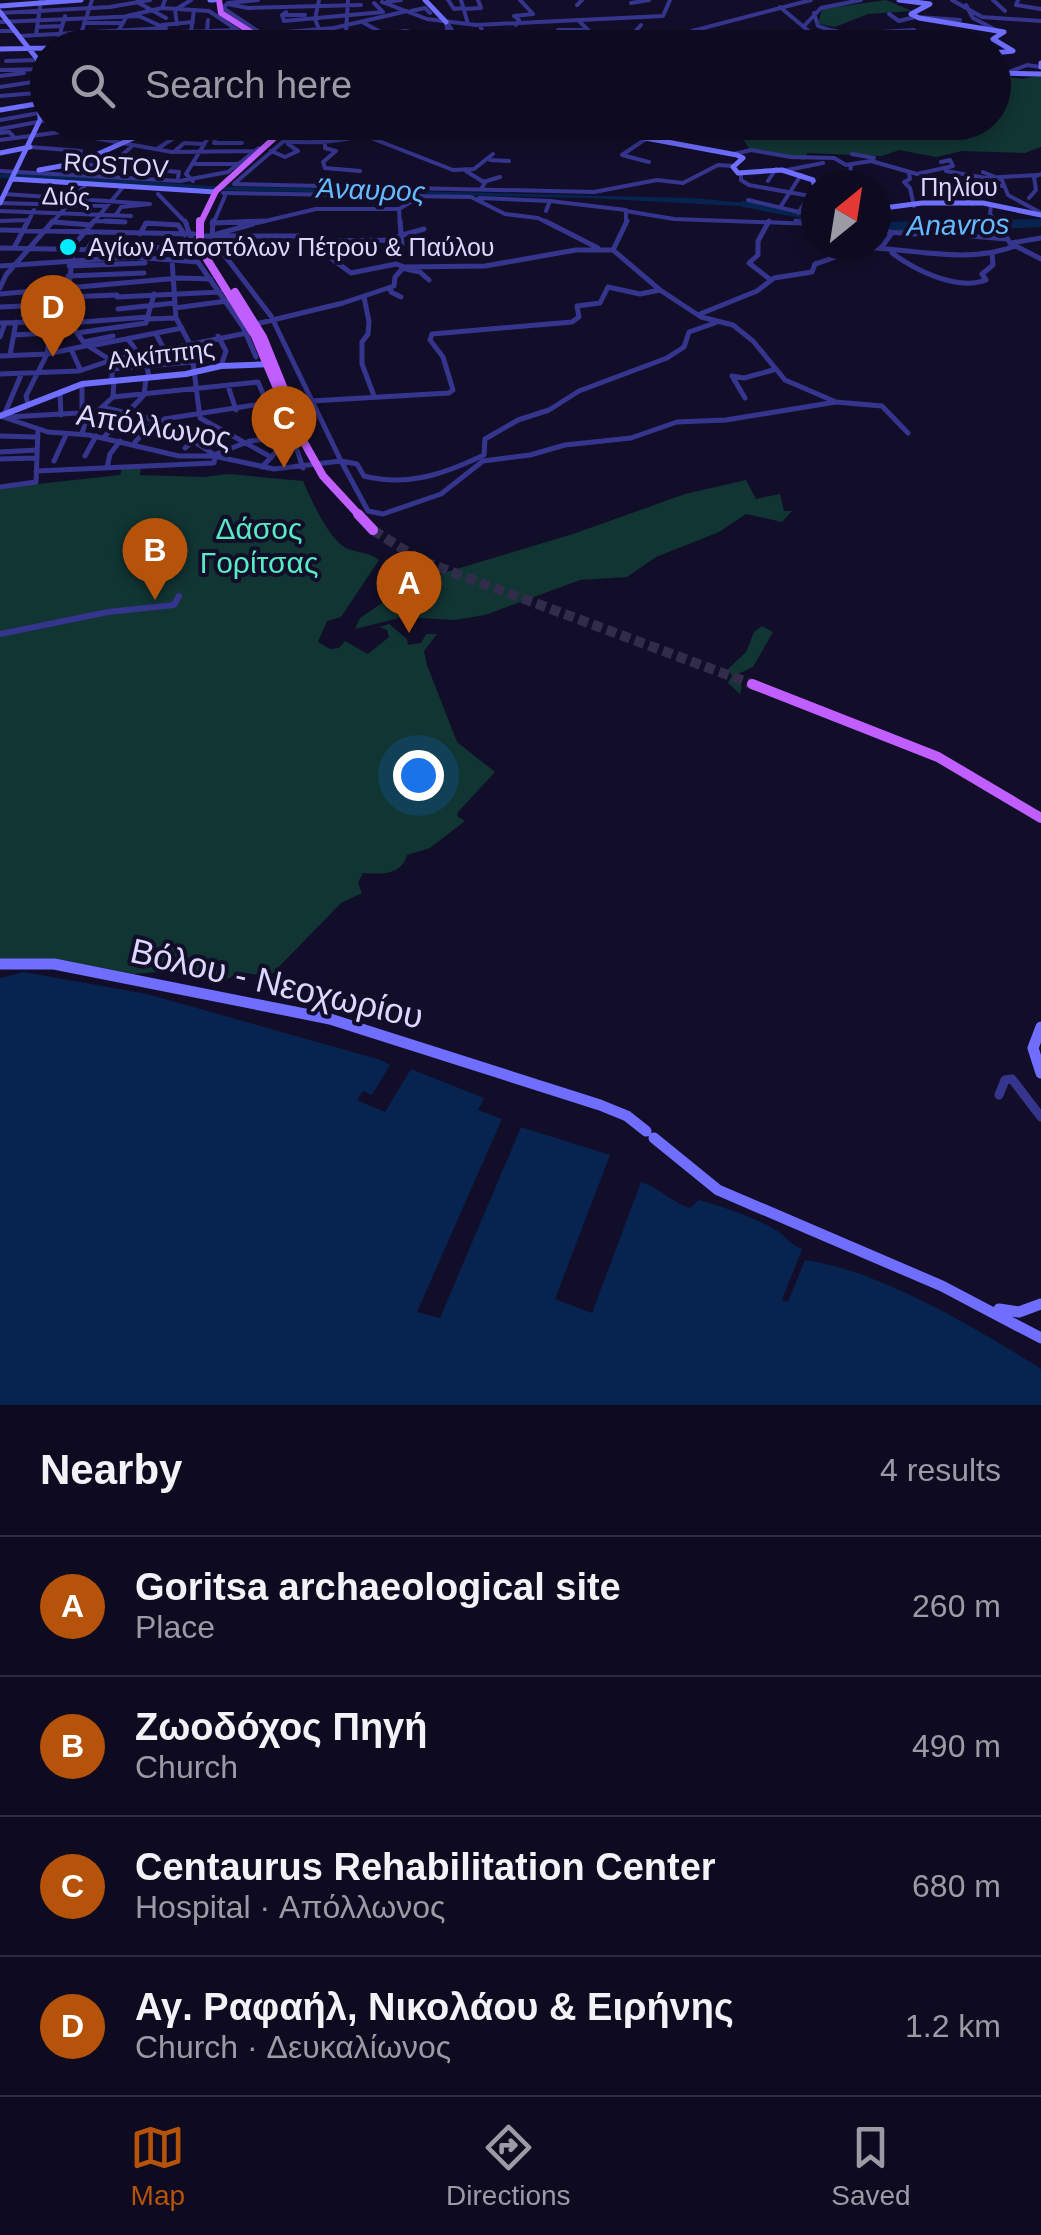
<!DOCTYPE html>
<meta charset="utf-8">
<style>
body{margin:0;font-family:Arial,sans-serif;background:#171329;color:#f1f3f6}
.compass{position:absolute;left:801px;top:170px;width:90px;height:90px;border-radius:50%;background:#0e0a20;box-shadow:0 5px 15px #0003;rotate:30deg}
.you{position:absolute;left:418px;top:775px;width:35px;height:35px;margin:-25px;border:8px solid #fff;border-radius:50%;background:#1a73e8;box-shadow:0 0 0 15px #1a73e833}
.badge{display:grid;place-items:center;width:65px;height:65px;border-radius:50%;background:#b45309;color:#fff;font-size:32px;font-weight:700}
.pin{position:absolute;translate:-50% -82px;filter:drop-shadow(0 2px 5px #0008)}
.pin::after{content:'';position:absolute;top:52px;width:35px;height:30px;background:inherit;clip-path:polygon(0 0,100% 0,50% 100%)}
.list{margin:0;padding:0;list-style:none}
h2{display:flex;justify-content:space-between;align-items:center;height:130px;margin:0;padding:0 40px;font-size:42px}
h2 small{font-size:32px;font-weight:400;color:#9b9aa5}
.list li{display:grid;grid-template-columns:65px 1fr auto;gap:30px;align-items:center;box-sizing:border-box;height:140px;padding:0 40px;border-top:2px solid #2e2b3e}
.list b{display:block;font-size:38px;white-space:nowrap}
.list p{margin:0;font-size:32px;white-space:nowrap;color:#9b9aa5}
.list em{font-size:32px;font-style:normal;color:#9b9aa5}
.icon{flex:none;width:55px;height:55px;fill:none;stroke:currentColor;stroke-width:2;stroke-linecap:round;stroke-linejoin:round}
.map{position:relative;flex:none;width:1041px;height:1405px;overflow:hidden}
.search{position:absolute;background:#0e0a20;box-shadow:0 5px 15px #0003;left:30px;right:30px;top:30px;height:110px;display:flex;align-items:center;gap:25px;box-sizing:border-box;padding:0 35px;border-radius:55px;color:#9b9aa5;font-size:38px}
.sheet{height:690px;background:#0e0a20}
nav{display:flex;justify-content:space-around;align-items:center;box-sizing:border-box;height:140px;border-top:2px solid #2e2b3e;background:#0e0a20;font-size:28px;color:#9b9aa5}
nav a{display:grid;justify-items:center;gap:5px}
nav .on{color:#b45309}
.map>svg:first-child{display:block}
.green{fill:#103533}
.water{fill:#07234f}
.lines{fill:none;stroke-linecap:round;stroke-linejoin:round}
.river-far1{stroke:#07234f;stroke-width:6}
.river{stroke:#07234f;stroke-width:8}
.primary-tunnel{stroke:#302c4a;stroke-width:10;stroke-dasharray:10 5;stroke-linecap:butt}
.street-far3{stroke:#36358d;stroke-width:4}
.street-far2{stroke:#36358d;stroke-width:5}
.street-far1{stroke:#36358d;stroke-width:6}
.street{stroke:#36358d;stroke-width:9}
.secondary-far2{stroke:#6f6eff;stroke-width:5}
.secondary-far1{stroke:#6f6eff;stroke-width:6}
.secondary{stroke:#6f6eff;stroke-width:11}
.primary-far2{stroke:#c05eff;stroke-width:6}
.primary-far1{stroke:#c05eff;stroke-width:8}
.primary{stroke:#c05eff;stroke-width:10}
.poi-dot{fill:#03ebff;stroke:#120e2a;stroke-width:4}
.labels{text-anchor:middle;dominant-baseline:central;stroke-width:8;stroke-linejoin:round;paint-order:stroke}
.far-street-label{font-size:25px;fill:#dbd7ff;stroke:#120e2a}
.far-poi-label{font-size:25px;fill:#dbd7ff;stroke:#120e2a;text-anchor:start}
.far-water-label{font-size:28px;font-style:italic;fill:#65bbff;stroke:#120e2a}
.street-label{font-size:30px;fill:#dbd7ff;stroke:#120e2a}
.park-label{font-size:30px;fill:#57ebc3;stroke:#120e2a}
.near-street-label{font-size:35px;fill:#dbd7ff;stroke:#120e2a}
</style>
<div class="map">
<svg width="1041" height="1405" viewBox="0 0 1041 1405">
<rect width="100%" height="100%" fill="#120e2a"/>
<!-- green -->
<path class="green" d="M 886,0 L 912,11 L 868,14 L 835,27 L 818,24 L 822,9 Z
M 994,75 L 1023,79 L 1041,75 L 1041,147 L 1025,153 L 962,151 L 936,157 L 899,150 L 882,156 L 807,153 L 805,160 L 745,151 L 749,148 L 731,123 L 994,122 Z
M 967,220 L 1041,220 L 1041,227 L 900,231 L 888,227 L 916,221 Z
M 122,469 L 141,469 L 140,475 L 204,477 L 228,474 L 303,481 C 311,499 329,541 348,549 C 359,553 369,552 379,560 L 341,617 L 327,621 L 318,642 L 330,649 L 339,648 L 345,641 L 368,654 L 389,637 L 387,630 L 380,627 L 389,624 L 407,639 L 408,645 L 421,643 L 426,634 L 437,634 L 424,651 L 427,665 L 457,742 L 495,772 L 458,812 L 457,816 L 465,821 L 430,848 L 407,855 C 401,876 381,874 363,873 L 358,883 L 362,893 L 341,903 L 269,977 L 241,972 L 225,980 L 171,971 L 133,974 L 53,959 L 0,959 L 0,488 L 120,475 Z
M 746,480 L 756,499 L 780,494 L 784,511 L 792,511 L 782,522 L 746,514 L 719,532 L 656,557 L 627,577 L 580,580 L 485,615 L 455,620 L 403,617 L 355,629 L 360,618 L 413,582 L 573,534 L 685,494 Z
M 762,626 L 773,632 L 753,667 L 738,674 L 736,682 L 742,686 L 740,694 L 728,683 L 732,675 L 727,670 L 746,652 L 754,632 Z"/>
<!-- water -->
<path class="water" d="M 25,173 L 211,186 L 691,198 L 748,203 L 758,207 L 586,198 L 209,190 L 0,178 L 0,174 Z
M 24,972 L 147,994 L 381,1060 L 390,1065 L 372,1095 L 363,1091 L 357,1100 L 385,1112 L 411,1069 L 484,1098 L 478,1110 L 502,1119 L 417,1312 L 440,1318 L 521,1127 L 610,1155 L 555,1299 L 592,1313 L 641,1182 C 660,1188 671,1202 690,1208 L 699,1200 C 720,1206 759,1219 776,1230 C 787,1237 787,1243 802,1249 L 782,1300 L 788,1302 L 805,1260 C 879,1270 978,1329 1041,1369 L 1041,1405 L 0,1405 L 0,978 Z"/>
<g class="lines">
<!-- river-far1 -->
<path class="river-far1" d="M 743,204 L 816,218
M 995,224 L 1041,223"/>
<!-- river -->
<path class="river" d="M 876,226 L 1041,223"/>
<!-- primary-tunnel -->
<path class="primary-tunnel" d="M 373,530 L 420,560 L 752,684"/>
<!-- street-far3 -->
<path class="street-far3" d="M 258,0 L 228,3 L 223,8 L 262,34 L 334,28 L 407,11
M 319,0 L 315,19 L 320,32
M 448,0 L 454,9 L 464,8
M 461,0 L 468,24
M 520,0 L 533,14
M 952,0 L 982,17 L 1041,21
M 993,0 L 1005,11
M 1018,0 L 1016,5 L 1041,9
M 137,2 L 166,18
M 382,2 L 427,19 L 476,25 L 663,16 L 670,0
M 387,2 L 401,0
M 631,3 L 649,0
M 228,4 L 248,8 L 361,5
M 577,5 L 582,0
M 966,5 L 973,18 L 996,30
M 780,7 L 817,38 L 840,44 L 835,48
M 162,8 L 209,11 L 255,42
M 464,9 L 481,8 L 478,0
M 411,11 L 425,8 L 430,13
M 286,12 L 282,15 L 284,21 L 383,12 L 374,3
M 1,13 L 110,7 L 150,0
M 814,13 L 818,26 C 849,38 879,33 911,44 L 917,34
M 889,14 L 899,21 L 915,17
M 282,15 L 305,15
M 141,17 L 165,28
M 918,17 L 960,20
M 0,22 L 140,16
M 580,22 L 592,34 L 667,48
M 84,23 L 122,23
M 364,23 L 384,34 L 405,31
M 177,24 L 175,10 L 191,0
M 162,25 L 193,22
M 480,25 L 485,39
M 516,25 L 519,20 L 514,16 L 533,14
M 805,25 L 821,8 L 861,0
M 37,27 L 62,26
M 207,30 L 208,20
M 558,30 L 582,30
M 0,31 L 16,31
M 405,31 L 417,33 L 414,48
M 191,32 L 194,10
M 346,32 L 348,0
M 880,32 L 914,30 L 917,34 L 954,39 L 951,48
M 36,35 L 41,0
M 20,36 L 166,28
M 79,40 L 92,0
M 184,41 L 248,38
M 526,41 L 582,40 L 579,30
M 627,41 L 641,25
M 56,48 L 65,16
M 108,48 L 127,16 L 162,8 L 165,0
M 144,48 L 150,33 L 237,30
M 185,48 L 255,42
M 437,48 L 448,35 L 446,22
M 444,48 L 455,35 L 447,22
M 683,48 L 692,31 L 811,0
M 6,61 L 38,60
M 0,70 L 48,69
M 1004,74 L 1027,65 L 1040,67
M 0,76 L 24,73
M 0,87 L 39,81
M 0,96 L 48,92
M 0,120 L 39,113
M 120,122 L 183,137 L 273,137
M 245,122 L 278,132
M 159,127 L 188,127
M 0,129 L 48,120
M 348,129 L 453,170 L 474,169 L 493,154
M 58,131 L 67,125 L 121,130
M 0,133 L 9,132 L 15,138
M 216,137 L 214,143 L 242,143
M 647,138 L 622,155 L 649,162
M 0,140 L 61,132 L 172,152 L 255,151
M 284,141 C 329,146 364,137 406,122
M 325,144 L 325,148 L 336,151 L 323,162 L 325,168 L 360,171
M 30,147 L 81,151
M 131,147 L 122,155 L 143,159
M 157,149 L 198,122
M 175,151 L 184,143 L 204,144
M 271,151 L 285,157 L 298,151 L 288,144
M 734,154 L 751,150 L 791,157 L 834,158 L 846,165 L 871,161 L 917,174 L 953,166 L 950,160 L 941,162
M 852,154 L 874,158
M 89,159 L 128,162 L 134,157
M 490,160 L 509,161
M 75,164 L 93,165
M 192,164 L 237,164
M 851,165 L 850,175 L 860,178 L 861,185
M 787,170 L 823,163
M 0,171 L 180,181 L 228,172 L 259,148
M 167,171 L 179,172 L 178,177
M 466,171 L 485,183 L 481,189
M 946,171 L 986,178 L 1037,175
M 983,172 L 1002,180 L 1008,195 L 1041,213
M 741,174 L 741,180 L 749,185 L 810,196
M 909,174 L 910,179 L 904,182 L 910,188 L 914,206
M 922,175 L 933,178 L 942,191 L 962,193 L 972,204
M 193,181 L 186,174 L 214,128 L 209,122
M 768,181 L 776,169
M 831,181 L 861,185
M 483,182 L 500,177
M 235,183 L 306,122
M 234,184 L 594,192 L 657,180 L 683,183 L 718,165 L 734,166
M 993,186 L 1003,186
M 223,193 L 471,197 L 505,214 L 538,218 L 550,224
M 5,194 L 150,204 L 121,207 L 116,215
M 158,194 L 187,224
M 1029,198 L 1036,190 L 1034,177 L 1041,174
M 482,200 L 479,198 L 550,201
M 748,200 L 816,216
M 0,203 L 105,206
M 991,205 L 990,214 L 998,224
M 781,206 L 801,175
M 399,209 L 419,197
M 0,211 L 131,216
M 546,211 L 550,201 L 626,210
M 798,213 L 811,193
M 0,221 L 28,220
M 95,221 L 125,222
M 54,222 L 77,224
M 212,223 L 257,223 L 316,209 L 399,209 L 400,224
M 27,224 L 34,210
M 51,224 L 87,183
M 92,224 L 123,187
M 146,224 L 159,224
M 213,224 L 225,196
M 626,224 L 626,211 L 674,219 L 815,224"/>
<!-- street-far2 -->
<path class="street-far2" d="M 94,221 L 74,245 L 65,317 L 85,344 L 112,361 L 112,381
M 105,221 L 125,222
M 400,221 L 402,245
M 545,221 L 598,248
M 769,221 L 758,241 L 758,255 L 749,263 L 771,280
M 796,221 L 816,224
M 54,222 L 91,225
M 212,223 L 264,221
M 876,223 L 892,233 L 881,248
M 999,225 L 1010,243 L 1041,259
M 0,230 L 194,234
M 876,231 L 914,234 L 988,228 L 999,225 L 996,221
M 140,234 L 146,223 L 178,225 L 185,235
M 217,234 L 253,224
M 206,236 L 299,236 L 331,247 L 332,259 L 351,273 L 396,264 L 404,267
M 399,236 L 424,229
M 971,236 L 1006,239
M 325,241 L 400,240
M 1011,243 L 1041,238
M 0,248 L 103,250 L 194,246 L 185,221
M 14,248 L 28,221
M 87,250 L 97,233
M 613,250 L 627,221
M 892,253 C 916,271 958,291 986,280 L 982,274 L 993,265 L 992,253
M 172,260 L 176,318 L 191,346 L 200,418 L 271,457
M 0,266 L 133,257 L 198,262 L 243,327 L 256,357
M 69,266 L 145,263
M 406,269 L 420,272 L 429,280
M 68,276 L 144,273
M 391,287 L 391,292 L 401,297
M 0,288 L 6,275 L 53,221
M 0,294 L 179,278 L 211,279
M 67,297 L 117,295
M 117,297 L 220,292
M 364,297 L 369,322 L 368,334 L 362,342 L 362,364 L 374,396
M 0,307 L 66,304
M 175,308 L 227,301
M 118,309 L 175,303
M 700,314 L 757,291 L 774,278 L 812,272 L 815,264 C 833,259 857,247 875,248 C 921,251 971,263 1015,246
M 23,315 L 65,311
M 148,319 L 176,318
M 0,323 L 66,321
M 69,323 L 148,317
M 256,324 L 343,303 L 394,286 L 395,277 L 404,267
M 77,333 L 146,323 L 154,294
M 156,334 L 165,351
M 14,335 L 50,333
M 218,336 L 226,351 L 221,366
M 0,337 L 5,323
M 128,339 L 147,366 L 149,378
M 84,342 L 113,336
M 90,346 L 182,328
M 71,349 L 80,369
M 10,355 L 16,322
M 0,356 L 47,354 L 85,346
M 112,369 L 193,362
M 0,374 L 79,371 L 112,360 L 247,333
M 82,384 L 82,410
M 228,386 L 236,410
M 60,392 L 61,415
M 113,397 L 258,382 L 267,403 L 164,419
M 745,398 L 732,376 L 744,378 L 773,370
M 311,401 L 449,393 L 453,390 L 443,357 L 430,340 L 432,334 L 572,322 L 579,317 L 577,306 L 600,303 L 608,287 L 640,294 L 660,290
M 836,402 L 882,406 L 908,433
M 28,404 L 26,396 L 47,354 L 52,321
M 4,415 L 21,375
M 3,417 L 48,432 L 89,435 L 179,456 L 214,456 L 274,469 L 341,461 L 271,316 L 212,239 L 213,221
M 9,417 L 96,412
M 82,434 L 85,423 L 113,397 L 114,381
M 0,436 L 36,437
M 194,436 L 221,431
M 104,437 L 144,395 L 146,378
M 135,442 L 157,419
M 286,443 L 296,447 L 303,468
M 185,448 L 195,440
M 0,452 L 37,450
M 216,454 L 250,441 L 290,437 L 262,467
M 85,456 L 96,436
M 0,459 L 36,458
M 54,461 L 66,435
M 341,461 L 368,511 L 383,514 L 441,494 L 483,461 L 530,455 L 565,445 L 631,438 L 677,422 L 726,420 L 836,402 L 785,380 L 753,341 L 733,325 L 701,317 L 660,290 L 613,250 L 576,250 L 485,266 L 404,267
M 341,461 L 357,464 L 364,476 C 408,487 444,474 484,455 L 485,439 L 518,420 L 549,410 L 579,391 L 667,358 L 684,347 L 689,332 L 715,323
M 107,468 L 110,454 L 120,441
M 36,471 L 214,463 L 215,455 L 163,422 L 102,407
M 0,487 L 36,482 L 38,429"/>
<!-- street-far1 -->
<path class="street-far1" d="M 0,634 L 108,612 L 174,605 L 179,596"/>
<!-- street -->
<path class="street" d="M 999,1095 L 1005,1080 L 1012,1079 L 1041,1117"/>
<!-- secondary-far2 -->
<path class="secondary-far2" d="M 210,0 L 214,0
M 425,0 L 446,22
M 899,0 L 930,4 L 911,14 L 919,18 L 1004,32 L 993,39 L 1013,51 L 994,53
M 0,6 L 81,0
M 0,12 L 38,60 L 40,120 L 0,203
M 48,48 L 117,44 L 177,48
M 242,48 L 322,37
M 0,49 L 48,48
M 1041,63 L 1041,67
M 994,73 L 1041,74
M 0,110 L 48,102
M 559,122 L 737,155 L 743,158 L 733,167 L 738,173 L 782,170 L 813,180 L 816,190
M 0,153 L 30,147
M 39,170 L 78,163 L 169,122
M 13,179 L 215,192
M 876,209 L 922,203 L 983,203 L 1041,215"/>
<!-- secondary-far1 -->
<path class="secondary-far1" d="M 0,416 L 82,384 L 186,374 L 221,366 L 273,364"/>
<!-- secondary -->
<path class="secondary" d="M 0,964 L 54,964 L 330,1019 L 600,1105 L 627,1116 L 646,1131
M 1041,1027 L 1033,1048 L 1041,1073
M 654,1138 L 718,1190 L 942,1286 L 1041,1338
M 999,1309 L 1019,1312 L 1041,1304"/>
<!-- primary-far2 -->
<path class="primary-far2" d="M 219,0 L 221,13 L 276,48
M 200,224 L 216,191 L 292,122"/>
<!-- primary-far1 -->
<path class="primary-far1" d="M 200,221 L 200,248 L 255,336 L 287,412 L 323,476 L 360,516
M 235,292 L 263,337 L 297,421"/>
<!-- primary -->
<path class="primary" d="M 358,514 L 373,530
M 752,684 L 938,757 L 1041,818"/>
</g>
<!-- markers -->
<circle class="poi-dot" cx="68" cy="247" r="10"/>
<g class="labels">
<!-- far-street labels -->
<g class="far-street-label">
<text transform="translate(116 165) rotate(4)">ROSTOV</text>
<text x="959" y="187">Πηλίου</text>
<text transform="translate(66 196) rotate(2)">Διός</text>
<text transform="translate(161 354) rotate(-7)">Αλκίππης</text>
</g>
<!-- far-poi labels -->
<g class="far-poi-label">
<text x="88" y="247">Αγίων Αποστόλων Πέτρου &amp; Παύλου</text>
</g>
<!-- far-water labels -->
<g class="far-water-label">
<text transform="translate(371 190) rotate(2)">Άναυρος</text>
<text transform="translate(958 225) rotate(-1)">Anavros</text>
</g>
<!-- street labels -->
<g class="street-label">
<text transform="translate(154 426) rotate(9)">Απόλλωνος</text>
</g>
<!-- park labels -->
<g class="park-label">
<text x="259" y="528">Δάσος<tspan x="259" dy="34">Γορίτσας</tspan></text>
</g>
<!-- near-street labels -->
<g class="near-street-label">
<text transform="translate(277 983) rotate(13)">Βόλου - Νεοχωρίου</text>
</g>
</g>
</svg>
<svg class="compass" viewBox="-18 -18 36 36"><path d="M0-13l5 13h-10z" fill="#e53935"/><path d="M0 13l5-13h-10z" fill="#9b9aa5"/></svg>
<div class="you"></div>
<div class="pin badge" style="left:409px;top:633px">A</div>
<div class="pin badge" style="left:155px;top:600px">B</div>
<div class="pin badge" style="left:284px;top:468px">C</div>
<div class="pin badge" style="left:53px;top:357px">D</div>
<div class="search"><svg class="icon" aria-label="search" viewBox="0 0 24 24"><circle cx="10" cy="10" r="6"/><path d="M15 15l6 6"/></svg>Search here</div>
</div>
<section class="sheet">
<h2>Nearby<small>4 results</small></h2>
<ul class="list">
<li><span class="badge">A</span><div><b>Goritsa archaeological site</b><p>Place</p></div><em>260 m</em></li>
<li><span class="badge">B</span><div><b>Ζωοδόχος Πηγή</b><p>Church</p></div><em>490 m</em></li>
<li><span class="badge">C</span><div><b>Centaurus Rehabilitation Center</b><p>Hospital · Απόλλωνος</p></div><em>680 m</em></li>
<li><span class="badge">D</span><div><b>Αγ. Ραφαήλ, Νικολάου &amp; Ειρήνης</b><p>Church · Δευκαλίωνος</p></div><em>1.2 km</em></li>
</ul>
</section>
<nav>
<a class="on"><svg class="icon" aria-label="map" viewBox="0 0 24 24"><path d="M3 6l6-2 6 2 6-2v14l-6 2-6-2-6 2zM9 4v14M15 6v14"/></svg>Map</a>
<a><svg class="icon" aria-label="directions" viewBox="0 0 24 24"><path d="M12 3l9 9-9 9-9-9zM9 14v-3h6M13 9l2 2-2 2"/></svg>Directions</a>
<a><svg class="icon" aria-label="saved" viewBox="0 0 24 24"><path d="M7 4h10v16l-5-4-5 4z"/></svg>Saved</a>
</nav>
